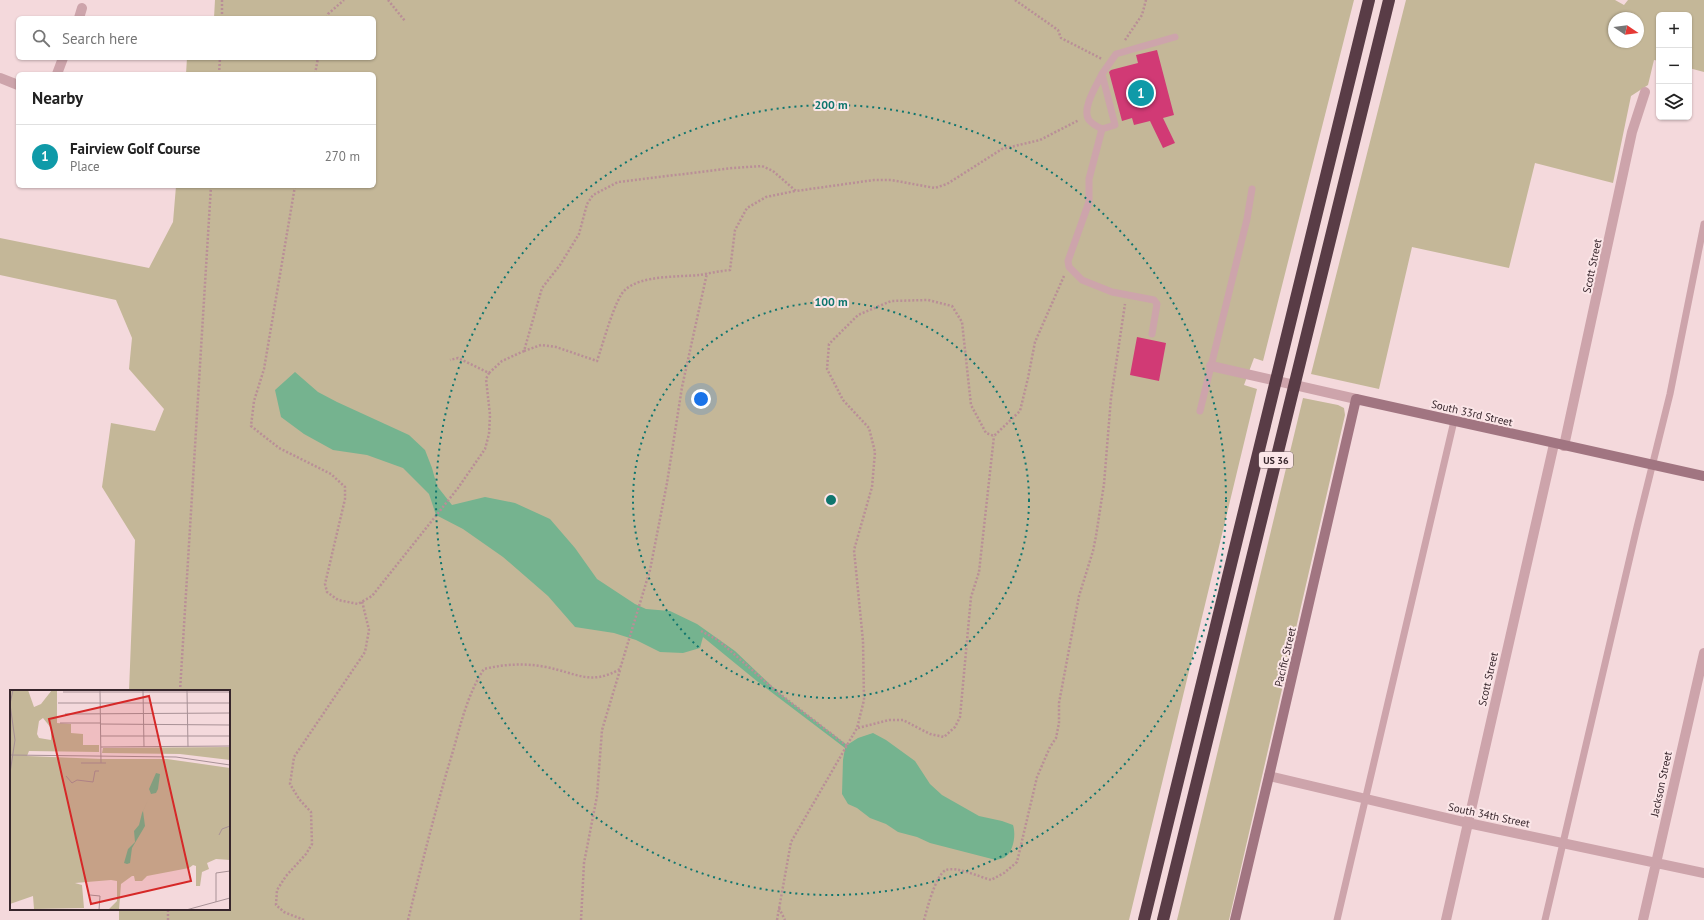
<!DOCTYPE html>
<meta charset="utf-8">
<style>
body{margin:0;font-family:"PT Sans",sans-serif;background:#f6f6f6;color:#222}
.controls{position:absolute;right:12px;top:12px;display:grid;overflow:hidden;border-radius:6px;box-shadow:0 1px 3px #0004}
.controls button{width:36px;height:36px;display:grid;place-items:center;padding:0;border:0;border-bottom:1px solid #e0e0e0;background:#fff;color:#222;font:20px sans-serif}
.compass{position:absolute;left:1608px;top:12px;width:36px;height:36px;border-radius:50%;background:#fff;box-shadow:0 1px 3px #0004;rotate:103deg}
.you{position:absolute;left:701px;top:399px;width:14px;height:14px;margin:-10px;border:3px solid #fff;border-radius:50%;background:#1a73e8;box-shadow:0 0 0 6px #1a73e833}
.badge{display:grid;place-items:center;width:26px;height:26px;border-radius:50%;background:#ea580c;color:#fff;font-size:13px;font-weight:700}
.pin{position:absolute;translate:-50% -50%;border:2px solid #fff;box-shadow:0 1px 4px #0006}
.list{margin:0;padding:0;list-style:none}
h2{display:flex;justify-content:space-between;align-items:center;height:52px;margin:0;padding:0 16px;font-size:17px}
h2 small{font-size:13px;font-weight:400;color:#767676}
.list li{display:grid;grid-template-columns:26px 1fr auto;gap:12px;align-items:center;box-sizing:border-box;height:64px;padding:0 16px;border-top:1px solid #e0e0e0}
.list b{display:block;font-size:15px;white-space:nowrap}
.list p{margin:0;font-size:13px;white-space:nowrap;color:#767676}
.list em{font-size:13px;font-style:normal;color:#767676}
.icon{flex:none;width:22px;height:22px;fill:none;stroke:currentColor;stroke-width:2;stroke-linecap:round;stroke-linejoin:round}
.map{position:relative;flex:none;width:1704px;height:920px;overflow:hidden}
.search{position:absolute;background:#fff;box-shadow:0 1px 3px #0004;left:16px;top:16px;width:360px;height:44px;display:flex;align-items:center;gap:10px;box-sizing:border-box;padding:0 14px;border-radius:6px;color:#767676;font-size:15px}
.panel{position:absolute;background:#fff;box-shadow:0 1px 3px #0004;left:16px;top:72px;width:360px;height:116px;border-radius:6px}
.map>svg:first-child{display:block}
.green{fill:#c4b798;fill-rule:evenodd}
.water{fill:#75b38f}
.building{fill:#d13a75}
.lines{fill:none;stroke-linecap:round;stroke-linejoin:round}
.path{stroke:#b98e97;stroke-width:2.5;stroke-dasharray:2 2;stroke-linecap:butt}
.lane{stroke:#cda4ab;stroke-width:7}
.street{stroke:#cda4ab;stroke-width:10}
.secondary{stroke:#a17581;stroke-width:10}
.highway{stroke:#593c46;stroke-width:12}
.ring{fill:none;stroke:#0f766e;stroke-width:2;stroke-dasharray:2 4}
.labels{text-anchor:middle;dominant-baseline:central;stroke-width:4;stroke-linejoin:round;paint-order:stroke}
.shield{fill:#fbe6e8;stroke:#726064;stroke-width:1}
.shield-label{font-size:10px;font-weight:bold;fill:#37262c}
.street-label{font-size:11px;fill:#37262c;stroke:#fbe6e8}
.inset-road{fill:none;stroke:#a89196;stroke-width:1}
.view{fill:#d62828;fill-opacity:0.15;stroke:#d62828;stroke-width:2}
.inset-edge{fill:none;stroke:#37262c;stroke-width:2}
.centre{fill:#0f766e;stroke:#fbe6e8;stroke-width:2}
.ring-label{font-size:12px;text-anchor:middle;font-weight:bold;fill:#0f766e;stroke:#fbe6e8;stroke-width:4;stroke-linejoin:round;paint-order:stroke}
</style>
<div class="map">
<svg width="1704" height="920" viewBox="0 0 1704 920">
<rect width="100%" height="100%" fill="#f4d9dc"/>
<!-- green -->
<path class="green" d="M 215,0 L 1354,0 L 1263,361 L 1254,358 L 1244,385 L 1257,389 L 1129,920 L 119,920 L 119,909 L 229,909 L 229,691 L 129,691 L 135,540 L 102,487 L 111,423 L 155,431 L 164,409 L 129,369 L 132,338 L 116,300 L 0,275 L 0,238 L 149,268 L 173,222 L 176,186 L 374,186 L 374,74 L 186,74 L 187,58 L 374,58 L 374,18 L 214,18 Z
M 1406,0 L 1615,0 L 1624,5 L 1628,0 L 1704,0 L 1704,72 L 1689,68 L 1689,15 L 1659,15 L 1659,61 L 1654,60 L 1648,85 L 1631,96 L 1613,183 L 1535,163 L 1509,268 L 1412,247 L 1379,389 L 1311,374 ZM 1614,18 L 1638,18 L 1638,42 L 1614,42 Z
M 1303,398 L 1338,405 L 1344,408 L 1345,415 L 1229,920 L 1177,920 Z"/>
<!-- water -->
<path class="water" d="M 295,372 L 318,392 L 337,402 L 409,435 L 425,450 L 432,468 L 437,486 L 452,505 L 485,497 L 515,503 L 550,519 L 575,548 L 597,579 L 635,604 L 646,609 L 670,611 L 697,624 L 735,651 L 779,693 L 847,745 L 858,738 L 873,733 L 886,740 L 915,761 L 930,784 L 942,795 L 979,816 L 1002,821 L 1013,825 C 1016,834 1014,851 1005,857 C 1003,859 998,859 996,860 L 930,843 L 917,837 L 898,832 L 886,824 L 870,818 L 857,808 L 848,804 L 842,794 L 843,760 L 845,748 L 758,682 L 703,637 L 700,648 L 683,653 L 660,652 L 636,640 L 614,633 L 575,627 L 548,596 L 503,557 L 463,529 L 436,515 L 429,494 L 403,468 L 367,455 L 333,450 L 304,434 L 281,417 L 275,390 Z"/>
<!-- building -->
<path class="building" d="M 1157,50 L 1174,115 L 1163,118 L 1175,143 L 1163,148 L 1150,121 L 1134,125 L 1132,118 L 1122,121 L 1109,72 L 1111,70 L 1138,63 L 1136,55 Z
M 1137,337 L 1166,343 L 1159,381 L 1130,375 Z"/>
<g class="lines">
<!-- path -->
<path class="path" d="M 388,0 L 405,21
M 1015,0 L 1058,30 L 1061,38 L 1102,59
M 222,18 L 222,0
M 327,18 L 328,14 L 344,0
M 1125,40 L 1142,15 L 1146,0
M 219,74 L 220,58
M 315,74 L 318,58
M 295,186 L 264,369 L 254,401 L 251,426 L 279,448 L 331,474 L 345,487 L 345,499 L 325,584 L 327,592 L 338,600 L 358,604 L 372,596 L 458,488 L 485,449 L 489,434 L 490,415 L 486,379 L 489,373 L 458,358 L 450,360
M 524,351 L 541,345 L 556,347 L 597,361 C 602,347 615,298 625,290 C 641,275 679,277 700,275 C 710,273 720,271 730,270 L 735,230 L 747,208 L 766,197 L 795,191
M 489,373 L 502,361 L 524,351 L 542,288 L 560,265 L 579,234 L 587,204 L 593,195 L 618,182 L 733,168 L 762,166 L 773,171 L 796,191 L 874,180 L 891,180 L 935,188 L 947,184 L 1002,149 L 1040,140 L 1079,120
M 701,631 L 718,640 L 776,691 L 847,746
M 180,691 L 211,186
M 858,728 L 889,720 L 903,720 L 930,734 L 944,737 L 955,727 L 960,717 L 971,597 L 979,572 L 994,436
M 779,908 L 785,920
M 168,920 L 168,909
M 304,920 L 284,912 L 276,905 L 277,890 L 286,876 L 306,854 L 312,844 L 311,812 L 299,799 L 290,784 L 294,757 L 365,652 L 369,630 L 362,601
M 408,920 C 422,863 436,807 453,751 C 461,723 468,693 484,669 C 505,664 525,663 546,667 C 576,673 591,686 620,669 L 650,570 L 667,483 L 682,387 L 707,273
M 581,920 L 584,863 L 597,796 L 602,730 L 620,670
M 777,920 L 791,842 L 857,728 L 864,700 L 863,641 L 854,550 L 872,487 L 875,452 L 869,428 L 843,400 L 827,369 L 829,344 L 858,315 L 891,301 L 928,300 L 952,306 L 962,322 L 971,405 L 986,433 L 994,436 L 1020,411 L 1028,378 L 1035,342 L 1064,276
M 924,920 C 927,909 936,874 946,870 C 956,866 980,877 991,880 L 1004,873 L 1017,862 L 1037,777 L 1050,747 L 1056,738 L 1059,723 L 1059,703 L 1079,596 L 1093,551 L 1096,536 L 1104,484 L 1111,398 L 1125,304"/>
<!-- lane -->
<path class="lane" d="M 1102,129 C 1098,127 1092,124 1089,120 C 1081,109 1097,85 1102,74
M 1152,334 L 1157,304 L 1154,300 L 1112,292 L 1082,280 L 1069,267 L 1068,261 L 1089,202 L 1089,179 L 1102,129 L 1115,125 L 1102,74 L 1116,54 L 1175,37
M 1200,411 L 1247,219 L 1252,189
M 1337,920 L 1454,421
M 1545,920 L 1637,527 L 1670,394 L 1704,224"/>
<!-- street -->
<path class="street" d="M 79,18 L 82,8
M 57,74 L 63,58
M 0,78 L 18,85
M 1211,366 L 1356,399
M 1564,446 L 1632,132 L 1645,92
M 1269,776 L 1468,823 L 1704,873
M 1446,920 L 1554,444
M 1643,920 L 1704,653"/>
<!-- secondary -->
<path class="secondary" d="M 1235,920 L 1269,776 L 1356,399 L 1704,476"/>
<!-- highway -->
<path class="highway" d="M 1144,920 L 1369,0
M 1163,920 L 1389,0"/>
</g>
<!-- distance rings -->
<g class="ring">
<circle cx="831" cy="500" r="198"/>
<circle cx="831" cy="500" r="395"/>
</g>
<g class="labels">
<!-- shield labels -->
<rect class="shield" x="1259" y="452" width="34" height="16" rx="3"/>
<g class="shield-label">
<text x="1276" y="460">US 36</text>
</g>
<!-- street labels -->
<g class="street-label">
<text transform="translate(1592 266) rotate(-78)">Scott Street</text>
<text transform="translate(1472 413) rotate(13)">South 33rd Street</text>
<text transform="translate(1285 657) rotate(-77)">Pacific Street</text>
<text transform="translate(1488 679) rotate(-77)">Scott Street</text>
<text transform="translate(1661 784) rotate(-78)">Jackson Street</text>
<text transform="translate(1489 815) rotate(12)">South 34th Street</text>
</g>
</g>
<!-- overview -->
<g transform="translate(10 690)">
<rect width="220" height="220" fill="#f4d9dc"/>
<path d="M 0,0 L 18,0 L 24,17 L 31,14 L 42,0 L 47,0 L 47,33 L 61,34 L 61,43 L 73,44 L 73,55 L 89,55 L 89,62 L 19,61 L 17,66 L 92,69 L 157,69 L 220,78 L 220,170 L 206,169 L 197,173 L 199,179 L 192,182 L 190,196 L 186,196 L 186,176 L 183,175 L 179,178 L 137,186 L 132,191 L 125,191 L 124,186 L 122,186 L 111,194 L 109,220 L 98,220 L 107,211 L 107,191 L 101,190 L 65,193 L 72,195 L 74,218 L 24,219 L 23,206 L 0,214 ZM 33,28 L 41,38 L 41,50 L 29,48 L 27,44 L 29,31 ZM 220,57 L 220,70 L 170,64 L 92,63 L 93,58 Z" fill="#c4b798" fill-rule="evenodd"/>
<path d="M 146,83 L 150,84 L 148,99 L 146,103 L 141,104 L 133,121 L 135,136 L 122,158 L 120,173 L 117,174 L 114,173 L 118,159 L 125,152 L 124,141 L 129,135 L 132,123 L 141,104 L 139,99 Z" fill="#75b38f"/>
<path class="inset-road" d="M 90,1 L 91,73M 133,1 L 134,57M 177,1 L 178,57M 53,2 L 220,2M 48,13 L 220,13M 55,24 L 220,23M 50,33 L 91,33M 91,34 L 220,35M 91,46 L 220,46M 91,57 L 220,56M 0,65 L 166,67 L 220,75M 71,73 L 96,73M 0,83 L 5,50 L 0,14 L 3,0M 56,86 L 62,93 L 67,90 L 83,92 L 85,81 L 89,81M 209,145 L 212,139 L 220,136M 80,205 L 90,206 L 89,220M 206,212 L 206,183 L 220,181M 176,220 L 220,208"/>
<path class="view" d="M 139,6 L 181,191 L 81,214 L 39,29 Z"/>
<rect width="220" height="220" class="inset-edge"/>
</g>
<circle cx="831" cy="500" r="6" class="centre"/>
<g class="ring-label">
<text x="831" y="109">200 m</text>
<text x="831" y="306">100 m</text>
</g>
</svg>
<div class="controls">
<button>+</button>
<button>−</button>
<button><svg class="icon" aria-label="layers" viewBox="0 0 24 24"><path d="M12 4l9 5-9 5-9-5zM3 14l9 5 9-5"/></svg></button>
</div>
<svg class="compass" viewBox="-18 -18 36 36"><path d="M0-13l5 13h-10z" fill="#e53935"/><path d="M0 13l5-13h-10z" fill="#767676"/></svg>
<div class="you"></div>
<div class="pin badge" style="left:1141px;top:93px;background:#0f9aa8">1</div>
<div class="search"><svg class="icon" aria-label="search" viewBox="0 0 24 24"><circle cx="10" cy="10" r="6"/><path d="M15 15l6 6"/></svg>Search here</div>
<section class="panel">
<h2>Nearby<small></small></h2>
<ul class="list">
<li><span class="badge" style="background:#0f9aa8">1</span><div><b>Fairview Golf Course</b><p>Place</p></div><em>270 m</em></li>
</ul>
</section>
</div>
